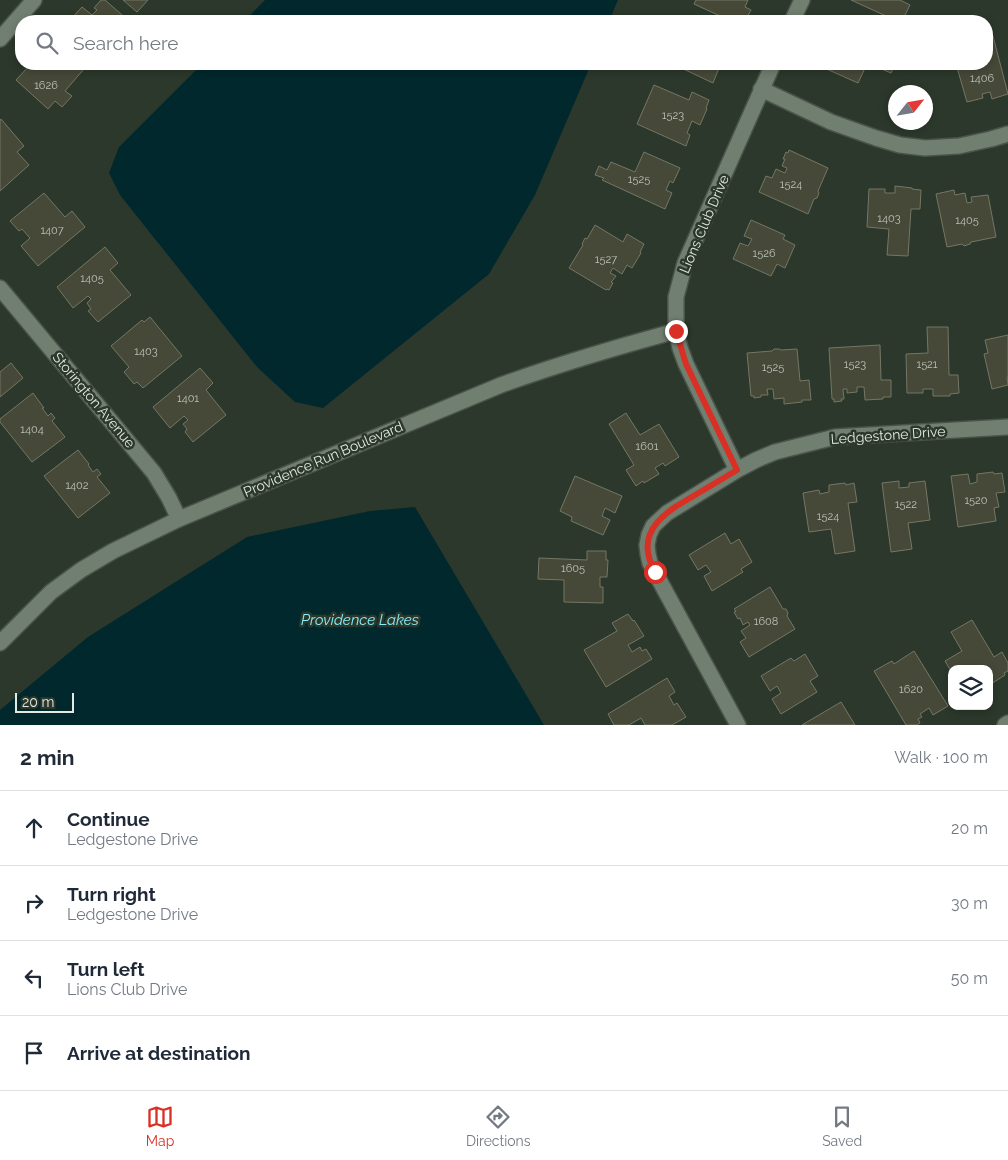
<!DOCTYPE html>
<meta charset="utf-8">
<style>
body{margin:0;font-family:Raleway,sans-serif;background:#f2f2f3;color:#1f2937}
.controls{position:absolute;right:15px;bottom:15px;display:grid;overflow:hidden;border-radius:10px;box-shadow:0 2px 8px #0003}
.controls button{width:45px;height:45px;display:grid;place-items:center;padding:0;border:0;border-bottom:1px solid #e0e1e3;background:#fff;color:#1f2937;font:25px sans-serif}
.compass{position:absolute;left:888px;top:85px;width:45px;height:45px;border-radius:50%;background:#fff;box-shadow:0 2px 8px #0003;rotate:59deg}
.scale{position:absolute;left:15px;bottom:12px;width:59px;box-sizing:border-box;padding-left:5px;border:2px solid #e1e9e1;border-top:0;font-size:14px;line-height:18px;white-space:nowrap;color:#e1e9e1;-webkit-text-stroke:4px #2c382b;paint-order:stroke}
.stop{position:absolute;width:15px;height:15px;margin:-11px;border:4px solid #d93025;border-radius:50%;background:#fff}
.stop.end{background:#d93025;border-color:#fff;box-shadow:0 1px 5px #0008}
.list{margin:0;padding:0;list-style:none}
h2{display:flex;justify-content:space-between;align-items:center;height:65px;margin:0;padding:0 20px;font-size:21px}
h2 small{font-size:16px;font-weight:400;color:#747a83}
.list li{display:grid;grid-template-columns:32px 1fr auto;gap:15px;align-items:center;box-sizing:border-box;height:75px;padding:0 20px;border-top:1px solid #e0e1e3}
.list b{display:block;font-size:19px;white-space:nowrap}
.list p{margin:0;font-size:16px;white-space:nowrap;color:#747a83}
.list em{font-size:16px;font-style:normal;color:#747a83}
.icon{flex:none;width:28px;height:28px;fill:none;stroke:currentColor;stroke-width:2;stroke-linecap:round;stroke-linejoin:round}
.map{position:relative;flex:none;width:1008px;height:725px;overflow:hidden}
.search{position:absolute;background:#fff;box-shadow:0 2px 8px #0003;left:15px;right:15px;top:15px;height:55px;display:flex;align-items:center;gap:12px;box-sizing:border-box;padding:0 18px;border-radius:20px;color:#747a83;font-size:19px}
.sheet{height:365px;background:#fff}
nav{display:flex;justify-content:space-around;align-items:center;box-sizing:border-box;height:70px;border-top:1px solid #e0e1e3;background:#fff;font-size:14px;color:#747a83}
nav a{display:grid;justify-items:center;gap:2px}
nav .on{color:#d93025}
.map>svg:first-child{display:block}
.water{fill:#01282c}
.building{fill:#464938;stroke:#747765}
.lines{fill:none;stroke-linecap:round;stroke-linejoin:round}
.minor-casing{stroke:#495449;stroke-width:18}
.minor{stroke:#717f71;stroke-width:15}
.route{stroke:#d93025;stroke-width:6}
.labels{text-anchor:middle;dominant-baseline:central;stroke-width:5;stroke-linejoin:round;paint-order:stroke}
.number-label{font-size:11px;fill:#bac1b7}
.street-label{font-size:14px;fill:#e1e9e1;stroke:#2c382b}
.water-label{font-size:15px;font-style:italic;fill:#84effc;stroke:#2c382b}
</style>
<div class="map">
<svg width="1008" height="725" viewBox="0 0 1008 725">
<rect width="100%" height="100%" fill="#2c382b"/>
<!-- water -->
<path class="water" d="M 265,0 L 618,0 L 609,21 L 244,21 Z
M 202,64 L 591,64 L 535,195 L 489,274 L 323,408 L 295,402 L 257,367 L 120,195 L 109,173 L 119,147 Z
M 415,507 L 544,725 L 0,725 L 0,710 L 88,637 L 247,537 L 370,511 Z"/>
<!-- building -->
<path class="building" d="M 101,0 L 105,0 L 129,21 L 69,21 L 82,7 L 92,15 L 97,10 L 94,8 Z
M 123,0 L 148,0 L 137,12 Z
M 696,0 L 748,0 L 745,7 L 751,10 L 745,21 L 731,21 L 694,4 Z
M 851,0 L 900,0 L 910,5 L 902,21 L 897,21 Z
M 993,36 L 1008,94 L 992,99 L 990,92 L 982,94 L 983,98 L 967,102 L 956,64 L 987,64 L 987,38 Z
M 34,64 L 78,64 L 84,69 L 65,91 L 72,96 L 62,107 L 55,101 L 48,109 L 16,80 L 28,67 L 30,68 Z
M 678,64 L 717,64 L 716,66 L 719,68 L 713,83 L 677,66 Z
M 823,64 L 867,64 L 858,83 L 822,67 Z
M 870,64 L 895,64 L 891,73 Z
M 654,85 L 689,100 L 692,92 L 709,100 L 706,108 L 707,109 L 700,125 L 692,121 L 687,133 L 690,135 L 686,146 L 637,124 Z
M 1,119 L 24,146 L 17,152 L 29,165 L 0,191 L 0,121 Z
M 789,150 L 828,168 L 818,191 L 819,193 L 817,198 L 814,199 L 808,214 L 759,192 L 766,176 L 772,178 L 776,169 L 785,173 L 787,168 L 782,166 L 785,159 L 783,159 L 786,152 L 788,153 Z
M 644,152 L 680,168 L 673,183 L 670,181 L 666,190 L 672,193 L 665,209 L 602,180 L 604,178 L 595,175 L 599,166 L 607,170 L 611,162 L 635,172 Z
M 895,186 L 912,188 L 912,189 L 921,190 L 920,209 L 911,209 L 908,256 L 887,255 L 889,229 L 867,227 L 869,189 L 885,189 L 885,193 L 895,193 Z
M 954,190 L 955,195 L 965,193 L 967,203 L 972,202 L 971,197 L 988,195 L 996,237 L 971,242 L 970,244 L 964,246 L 962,244 L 947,247 L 936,194 Z
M 44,193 L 65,217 L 72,211 L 85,227 L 38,266 L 21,246 L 30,238 L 22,229 L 19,231 L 10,221 Z
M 751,220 L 785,235 L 783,239 L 795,245 L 785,268 L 777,264 L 771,276 L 733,259 L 740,243 L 748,246 L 752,239 L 744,236 Z
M 595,225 L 623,242 L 627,234 L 644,244 L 640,252 L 641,253 L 632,268 L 627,265 L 622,274 L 613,268 L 610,273 L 616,276 L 613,280 L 611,282 L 613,283 L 609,290 L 607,289 L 606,290 L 569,268 L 583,245 L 582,244 L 585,238 L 587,239 Z
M 105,247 L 118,263 L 110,270 L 131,295 L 98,322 L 88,311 L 91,309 L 87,303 L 91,299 L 88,296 L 73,308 L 57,287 Z
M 150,317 L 182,356 L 143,388 L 137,382 L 134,384 L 124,372 L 129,367 L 111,346 L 142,320 L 144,322 Z
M 927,327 L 948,327 L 949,375 L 958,375 L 959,393 L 950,394 L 950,396 L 933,396 L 933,389 L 923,389 L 923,393 L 907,393 L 906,354 L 928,353 Z
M 1008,335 L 1008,377 L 1007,377 L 1008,385 L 992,389 L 984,354 L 988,353 L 985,340 Z
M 880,345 L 881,380 L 891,380 L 891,397 L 883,397 L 883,399 L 865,400 L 864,387 L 857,387 L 857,392 L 847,393 L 847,389 L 843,389 L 844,399 L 841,399 L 842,401 L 834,402 L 834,399 L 832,399 L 829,348 Z
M 774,349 L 779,349 L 781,350 L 797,349 L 800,381 L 809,380 L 811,400 L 802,400 L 802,402 L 784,404 L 784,398 L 774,399 L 773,389 L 767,389 L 768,395 L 761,395 L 761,397 L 754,398 L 754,396 L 751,396 L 747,353 L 772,351 Z
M 11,363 L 23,378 L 0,397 L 0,372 Z
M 200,368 L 213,383 L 206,390 L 226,415 L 193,442 L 185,432 L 187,429 L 183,424 L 188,420 L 184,416 L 170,428 L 153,407 Z
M 33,393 L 44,408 L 42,408 L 48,416 L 51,413 L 55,418 L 52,421 L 65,437 L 32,462 L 0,422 L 0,419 Z
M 626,413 L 640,435 L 659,424 L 679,457 L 665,466 L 663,463 L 655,468 L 659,474 L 644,483 L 643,481 L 636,486 L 626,470 L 634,465 L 609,424 Z
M 78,450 L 89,464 L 88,465 L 93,472 L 97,469 L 101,474 L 97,477 L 110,493 L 78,518 L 44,476 Z
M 993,472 L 994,474 L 1002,473 L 1005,492 L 996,493 L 999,507 L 994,508 L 996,521 L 958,527 L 951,476 L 968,474 L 970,484 L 977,482 L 977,474 Z
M 575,476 L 622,496 L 615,513 L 605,508 L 602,516 L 610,520 L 603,535 L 571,521 L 572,517 L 560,511 Z
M 899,481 L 899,488 L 909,487 L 909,483 L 925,481 L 930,520 L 908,523 L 912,549 L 891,552 L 882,483 Z
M 845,483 L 846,485 L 854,483 L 857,502 L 848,503 L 855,551 L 835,554 L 831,529 L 809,532 L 803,493 L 819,490 L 820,494 L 829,492 L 829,485 Z
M 725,533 L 731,544 L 739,539 L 752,562 L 741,569 L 743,572 L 712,591 L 704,576 L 711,572 L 706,565 L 698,570 L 689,555 Z
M 587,551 L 606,551 L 606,560 L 608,560 L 607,577 L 600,577 L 600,587 L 603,587 L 603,603 L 564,602 L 564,580 L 538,579 L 539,558 L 587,560 Z
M 770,587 L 783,609 L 786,609 L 788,613 L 787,616 L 795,629 L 749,657 L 740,642 L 746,638 L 741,631 L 750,625 L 748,622 L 743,625 L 740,618 L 738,619 L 734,612 L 736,611 L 734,609 Z
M 628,614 L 633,621 L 634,620 L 644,636 L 628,645 L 632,652 L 640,647 L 642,651 L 646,649 L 652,659 L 606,687 L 584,650 L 617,631 L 612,623 Z
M 972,620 L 994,657 L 1002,652 L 1008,663 L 1008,671 L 1004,673 L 1005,675 L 991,684 L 989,682 L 989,669 L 952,669 L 952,673 L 945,661 L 962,651 L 951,632 Z
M 914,651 L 948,706 L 933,715 L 929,708 L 920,714 L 922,717 L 918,719 L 920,723 L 917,725 L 906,725 L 874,671 L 892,661 L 894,664 Z
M 805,654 L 818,676 L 810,681 L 817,692 L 781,714 L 772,699 L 781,693 L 777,686 L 770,691 L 761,676 L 791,658 L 794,661 Z
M 667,678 L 675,692 L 669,696 L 674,705 L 677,703 L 686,717 L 672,725 L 645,725 L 641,718 L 629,725 L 614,725 L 608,714 Z
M 841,702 L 855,725 L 802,725 Z"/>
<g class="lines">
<defs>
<path id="minor" d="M 792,21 L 802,0
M 0,39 L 34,0
M 761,89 L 831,122 L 876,138 L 900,145 L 925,148 L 959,146 L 991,139 L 1008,134
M 0,288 L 154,473 L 169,498 L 179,519
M 737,470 L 686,364 L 680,348 L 676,331 L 676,297 L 685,263 L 773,64
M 0,643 L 51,592 L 81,570 L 113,551 L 179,519 L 501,385 C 559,364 617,347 676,331
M 738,725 L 650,563 L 648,554 L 647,545 L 649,535 L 653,526 L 667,513 L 737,470 L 756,460 L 775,452 L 835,437 L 1008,427
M 1005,725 L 1008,723"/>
</defs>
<!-- minor casing -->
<use href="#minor" class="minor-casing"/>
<!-- minor -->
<use href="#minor" class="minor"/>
</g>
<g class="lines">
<!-- route -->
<path class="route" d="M 655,572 C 639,543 650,524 675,507 L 737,470 L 686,364 L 676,331"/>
</g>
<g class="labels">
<!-- number labels -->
<g class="number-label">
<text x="982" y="78">1406</text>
<text x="46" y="85">1626</text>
<text x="673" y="115">1523</text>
<text x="639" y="179">1525</text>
<text x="791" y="184">1524</text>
<text x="889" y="218">1403</text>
<text x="967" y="220">1405</text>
<text x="52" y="230">1407</text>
<text x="764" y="253">1526</text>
<text x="606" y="259">1527</text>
<text x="92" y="278">1405</text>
<text x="146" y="351">1403</text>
<text x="855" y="364">1523</text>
<text x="927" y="364">1521</text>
<text x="773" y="367">1525</text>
<text x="188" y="398">1401</text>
<text x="32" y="429">1404</text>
<text x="647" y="446">1601</text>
<text x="77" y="485">1402</text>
<text x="976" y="500">1520</text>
<text x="906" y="504">1522</text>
<text x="828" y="516">1524</text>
<text x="573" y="568">1605</text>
<text x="766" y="621">1608</text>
<text x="911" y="689">1620</text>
</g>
<!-- street labels -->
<g class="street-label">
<text transform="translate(704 224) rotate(-67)">Lions Club Drive</text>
<text transform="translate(94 400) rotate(50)">Storington Avenue</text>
<text transform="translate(888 435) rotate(-4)">Ledgestone Drive</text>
<text transform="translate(323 459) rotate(-23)">Providence Run Boulevard</text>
</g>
<!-- water labels -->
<g class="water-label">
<text x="360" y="620">Providence Lakes</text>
</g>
</g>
</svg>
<div class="controls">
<button><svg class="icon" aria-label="layers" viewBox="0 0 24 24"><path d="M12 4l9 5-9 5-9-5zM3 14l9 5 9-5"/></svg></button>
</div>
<svg class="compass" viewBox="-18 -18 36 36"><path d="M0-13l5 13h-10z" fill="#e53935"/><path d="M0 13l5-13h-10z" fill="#747a83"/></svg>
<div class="scale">20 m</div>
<div class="stop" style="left:655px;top:572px"></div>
<div class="stop end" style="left:676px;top:331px"></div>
<div class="search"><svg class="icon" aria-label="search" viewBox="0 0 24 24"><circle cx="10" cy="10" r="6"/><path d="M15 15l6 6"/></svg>Search here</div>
</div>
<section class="sheet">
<h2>2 min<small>Walk · 100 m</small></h2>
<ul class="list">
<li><svg class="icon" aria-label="ahead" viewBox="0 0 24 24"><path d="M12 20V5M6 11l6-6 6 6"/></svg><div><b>Continue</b><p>Ledgestone Drive</p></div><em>20 m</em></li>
<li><svg class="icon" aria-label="right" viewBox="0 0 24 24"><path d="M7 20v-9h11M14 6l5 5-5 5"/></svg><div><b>Turn right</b><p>Ledgestone Drive</p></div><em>30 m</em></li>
<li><svg class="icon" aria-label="left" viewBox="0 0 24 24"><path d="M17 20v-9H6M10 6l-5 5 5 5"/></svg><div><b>Turn left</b><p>Lions Club Drive</p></div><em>50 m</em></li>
<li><svg class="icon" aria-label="arrive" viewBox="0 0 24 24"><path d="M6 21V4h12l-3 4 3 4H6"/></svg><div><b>Arrive at destination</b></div></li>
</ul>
</section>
<nav>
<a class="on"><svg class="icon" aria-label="map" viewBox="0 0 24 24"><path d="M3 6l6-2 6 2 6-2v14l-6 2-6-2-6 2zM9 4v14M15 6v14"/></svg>Map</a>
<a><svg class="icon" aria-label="directions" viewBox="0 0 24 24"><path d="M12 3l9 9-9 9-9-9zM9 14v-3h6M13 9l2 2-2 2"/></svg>Directions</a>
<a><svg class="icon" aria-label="saved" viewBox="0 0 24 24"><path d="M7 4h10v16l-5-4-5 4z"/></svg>Saved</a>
</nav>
